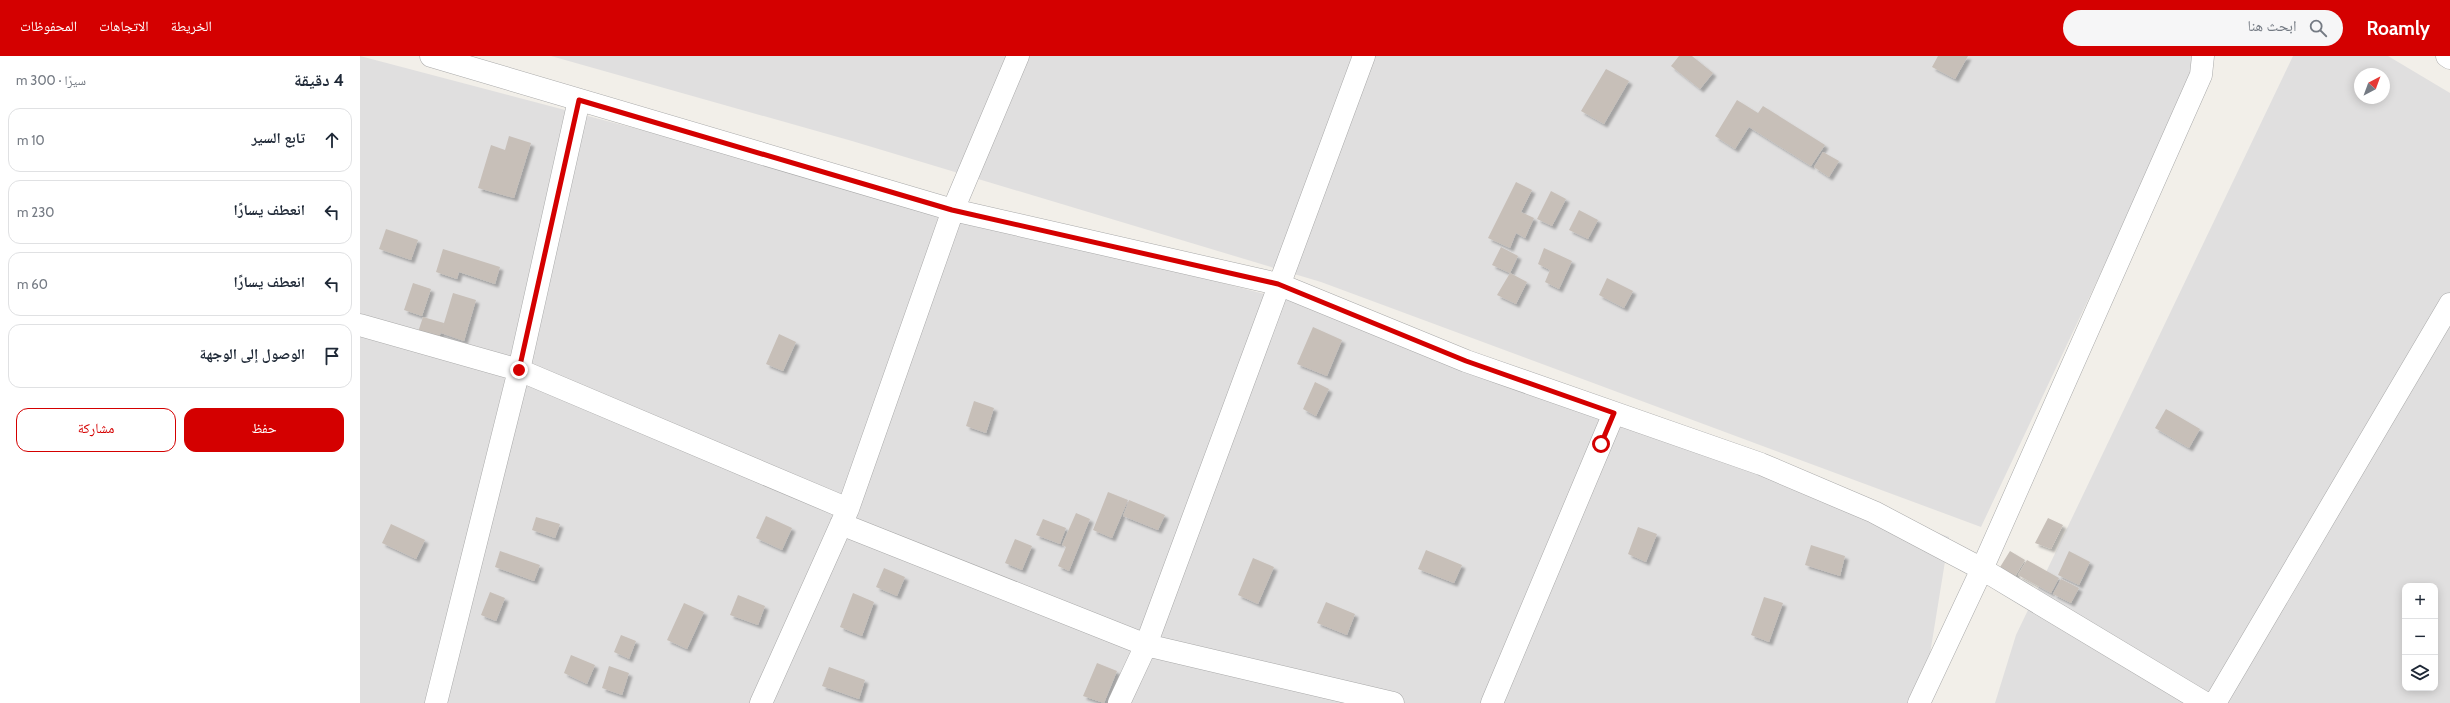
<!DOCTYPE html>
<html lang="ar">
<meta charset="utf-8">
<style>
body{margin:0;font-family:Cabin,"Noto Naskh Arabic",sans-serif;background:#f6f6f7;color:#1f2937;direction:rtl}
.controls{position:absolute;right:12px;bottom:12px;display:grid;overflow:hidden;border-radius:8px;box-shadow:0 2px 10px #0003}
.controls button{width:36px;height:36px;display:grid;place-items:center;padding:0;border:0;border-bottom:1px solid #e0e1e3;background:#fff;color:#1f2937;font:20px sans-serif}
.compass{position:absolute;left:1994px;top:12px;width:36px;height:36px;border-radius:50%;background:#fff;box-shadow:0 2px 10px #0003;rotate:41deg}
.stop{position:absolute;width:12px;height:12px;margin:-9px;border:3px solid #d40000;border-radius:50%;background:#fff}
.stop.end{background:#d40000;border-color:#fff;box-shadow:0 1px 4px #0008}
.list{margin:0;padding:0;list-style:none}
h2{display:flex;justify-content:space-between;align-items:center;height:52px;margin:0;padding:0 16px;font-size:17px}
h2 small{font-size:13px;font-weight:400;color:#747a83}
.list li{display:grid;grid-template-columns:26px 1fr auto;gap:12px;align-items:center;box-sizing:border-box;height:64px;margin:0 8px 8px;padding:0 8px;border:1px solid #e0e1e3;border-radius:12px}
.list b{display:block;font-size:15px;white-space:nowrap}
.list em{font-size:13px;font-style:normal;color:#747a83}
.actions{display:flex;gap:8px;padding:12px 16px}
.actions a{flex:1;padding:9px 0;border:1px solid #d40000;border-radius:12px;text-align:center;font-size:14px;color:#d40000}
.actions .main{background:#d40000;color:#fff}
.icon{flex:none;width:22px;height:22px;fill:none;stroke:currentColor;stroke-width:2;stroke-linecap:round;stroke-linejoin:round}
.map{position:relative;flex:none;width:2090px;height:647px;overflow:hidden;direction:ltr}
header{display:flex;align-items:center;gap:24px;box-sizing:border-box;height:56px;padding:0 20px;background:#d40000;color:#fff}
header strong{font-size:19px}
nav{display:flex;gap:22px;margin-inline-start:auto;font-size:14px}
.search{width:280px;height:36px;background:#f6f6f7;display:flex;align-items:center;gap:10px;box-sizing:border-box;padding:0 14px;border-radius:22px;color:#747a83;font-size:15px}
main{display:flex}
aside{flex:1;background:#fff}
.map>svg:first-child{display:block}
.residential{fill:#e0dfdf;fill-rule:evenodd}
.building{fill:#c7bfb8;filter:url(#shadow)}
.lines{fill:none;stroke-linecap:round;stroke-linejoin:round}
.street-casing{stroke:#a9a9a9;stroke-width:23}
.street{stroke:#fff;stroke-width:22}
.route{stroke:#d40000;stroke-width:5}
</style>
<header>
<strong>Roamly</strong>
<div class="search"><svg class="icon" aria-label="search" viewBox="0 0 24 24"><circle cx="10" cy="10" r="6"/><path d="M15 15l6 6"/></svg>ابحث هنا</div>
<nav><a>الخريطة</a><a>الاتجاهات</a><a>المحفوظات</a></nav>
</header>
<main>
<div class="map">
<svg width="2090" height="647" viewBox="0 0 2090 647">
<defs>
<filter id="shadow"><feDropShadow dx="3.5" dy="3.5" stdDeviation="1" flood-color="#0004"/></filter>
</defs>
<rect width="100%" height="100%" fill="#f2efe9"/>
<!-- residential -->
<path class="residential" d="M 0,0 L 931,245 L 1589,481 L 1562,647 L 0,647 Z
M 191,0 L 1843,0 L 1621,471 L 961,226 L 492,85 Z
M 1933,0 L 2028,0 L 2090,37 L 2090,647 L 1635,647 L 1656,579 ZM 2000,18 L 2024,18 L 2024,42 L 2000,42 ZM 2045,530 L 2075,530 L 2075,632 L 2045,632 Z"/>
<!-- building -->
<path class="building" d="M 1319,0 L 1332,0 L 1353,17 L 1340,33 L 1311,10 Z
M 1578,0 L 1608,0 L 1595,23 L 1572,11 Z
M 1246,13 L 1269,25 L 1244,68 L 1221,55 Z
M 1377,44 L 1398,57 L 1403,50 L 1465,89 L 1451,110 L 1389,71 L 1375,93 L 1355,80 Z
M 149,80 L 171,87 L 154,142 L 118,132 L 131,89 L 145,94 Z
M 1463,96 L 1479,105 L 1469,121 L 1454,111 Z
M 1156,126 L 1172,134 L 1161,156 L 1174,162 L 1165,182 L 1156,177 L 1150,192 L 1128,182 Z
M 1191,135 L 1206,143 L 1192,170 L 1177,163 Z
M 1219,154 L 1238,164 L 1228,183 L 1209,174 Z
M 26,173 L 58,184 L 51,204 L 19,193 Z
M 1141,191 L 1158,200 L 1150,217 L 1167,226 L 1156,248 L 1137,239 L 1150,217 L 1132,209 Z
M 1184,192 L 1212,205 L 1199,233 L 1185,226 L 1190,214 L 1178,208 Z
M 83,193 L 140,211 L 135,228 L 99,216 L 97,223 L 76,216 Z
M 1247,222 L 1273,235 L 1264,252 L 1239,239 Z
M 53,227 L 71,233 L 62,260 L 44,254 Z
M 93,237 L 116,244 L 104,285 L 81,277 Z
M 63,261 L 84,267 L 78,285 L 57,279 Z
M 953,271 L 982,284 L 967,320 L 937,308 Z
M 419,278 L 436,286 L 423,315 L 406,308 Z
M 955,326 L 969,333 L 956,360 L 943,353 Z
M 614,345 L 634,352 L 626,377 L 606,370 Z
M 1806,353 L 1840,373 L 1829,392 L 1795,372 Z
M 748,436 L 768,444 L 752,482 L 733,474 Z
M 769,444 L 805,459 L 798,474 L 763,460 Z
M 716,457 L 730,463 L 709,515 L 698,510 L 706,491 L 702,489 Z
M 406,460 L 432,472 L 422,494 L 396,482 Z
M 176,461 L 200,468 L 195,482 L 172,474 Z
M 1688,462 L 1703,469 L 1691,493 L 1675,487 Z
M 683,463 L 706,472 L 700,488 L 676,479 Z
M 31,468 L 65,484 L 56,503 L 22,487 Z
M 1278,471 L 1297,478 L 1286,506 L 1268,498 Z
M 655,483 L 672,490 L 662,514 L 645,507 Z
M 1451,489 L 1485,500 L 1480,520 L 1445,509 Z
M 1066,494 L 1102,509 L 1094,527 L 1058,513 Z
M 140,495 L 180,509 L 174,525 L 135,511 Z
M 1650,495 L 1665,504 L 1652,525 L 1637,516 Z
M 1709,495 L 1730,506 L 1719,529 L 1698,519 Z
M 893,502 L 914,511 L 898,548 L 878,539 Z
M 1667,504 L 1699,522 L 1691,537 L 1658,519 Z
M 524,512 L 545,521 L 537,540 L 516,531 Z
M 1701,523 L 1719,532 L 1711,547 L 1693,538 Z
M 130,536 L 145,542 L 136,565 L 121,559 Z
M 493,537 L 514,546 L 502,580 L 480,571 Z
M 378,539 L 405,550 L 398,569 L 370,559 Z
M 1404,541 L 1423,547 L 1409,586 L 1391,579 Z
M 966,546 L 995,558 L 987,579 L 957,567 Z
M 324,547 L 344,556 L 327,593 L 307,584 Z
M 261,579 L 276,585 L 269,603 L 254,596 Z
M 211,599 L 235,609 L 227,628 L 204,617 Z
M 737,607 L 757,615 L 744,647 L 723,640 Z
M 249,610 L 269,617 L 262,639 L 242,632 Z
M 469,611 L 505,624 L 499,643 L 462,630 Z"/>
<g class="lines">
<defs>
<path id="street" d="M 71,0 L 593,154 L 918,228 L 1106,305 L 1401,408 L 1514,456 L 1622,513 L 1845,647
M 2087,0 L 2090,2
M 0,269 L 159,314 L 488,453
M 481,468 L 786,589 L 1033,647
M 76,647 L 159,314 L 219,44
M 401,647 L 488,453 L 593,154 L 658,0
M 759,647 L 786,589 L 1004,0
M 1132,647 L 1254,357
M 1559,647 L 1622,513 L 1841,19 L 1843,0
M 1855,647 L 2090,248"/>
</defs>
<!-- street casing -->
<use href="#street" class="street-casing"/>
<!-- street -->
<use href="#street" class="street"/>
</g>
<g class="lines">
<!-- route -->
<path class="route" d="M 159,314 L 219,44 L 592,154 L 918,228 L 1106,305 L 1254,357 L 1241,388"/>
</g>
</svg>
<div class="controls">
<button>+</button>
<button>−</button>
<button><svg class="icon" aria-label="layers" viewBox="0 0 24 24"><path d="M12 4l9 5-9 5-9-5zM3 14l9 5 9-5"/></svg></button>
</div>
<svg class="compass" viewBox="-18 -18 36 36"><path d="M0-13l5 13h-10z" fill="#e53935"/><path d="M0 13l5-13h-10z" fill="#747a83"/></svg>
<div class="stop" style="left:1241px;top:388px"></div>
<div class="stop end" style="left:159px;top:314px"></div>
</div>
<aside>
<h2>4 دقيقة<small>سيرًا · 300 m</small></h2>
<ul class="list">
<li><svg class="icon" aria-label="ahead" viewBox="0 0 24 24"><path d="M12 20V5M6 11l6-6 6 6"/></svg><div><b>تابع السير</b></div><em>10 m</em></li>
<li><svg class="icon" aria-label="left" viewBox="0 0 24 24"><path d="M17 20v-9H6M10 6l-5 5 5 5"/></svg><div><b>انعطف يسارًا</b></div><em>230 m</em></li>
<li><svg class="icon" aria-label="left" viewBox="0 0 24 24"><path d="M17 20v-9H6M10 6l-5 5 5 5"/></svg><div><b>انعطف يسارًا</b></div><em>60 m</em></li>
<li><svg class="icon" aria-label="arrive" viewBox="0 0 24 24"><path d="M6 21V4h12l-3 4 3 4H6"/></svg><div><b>الوصول إلى الوجهة</b></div></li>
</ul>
<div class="actions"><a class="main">حفظ</a><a>مشاركة</a></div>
</aside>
</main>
